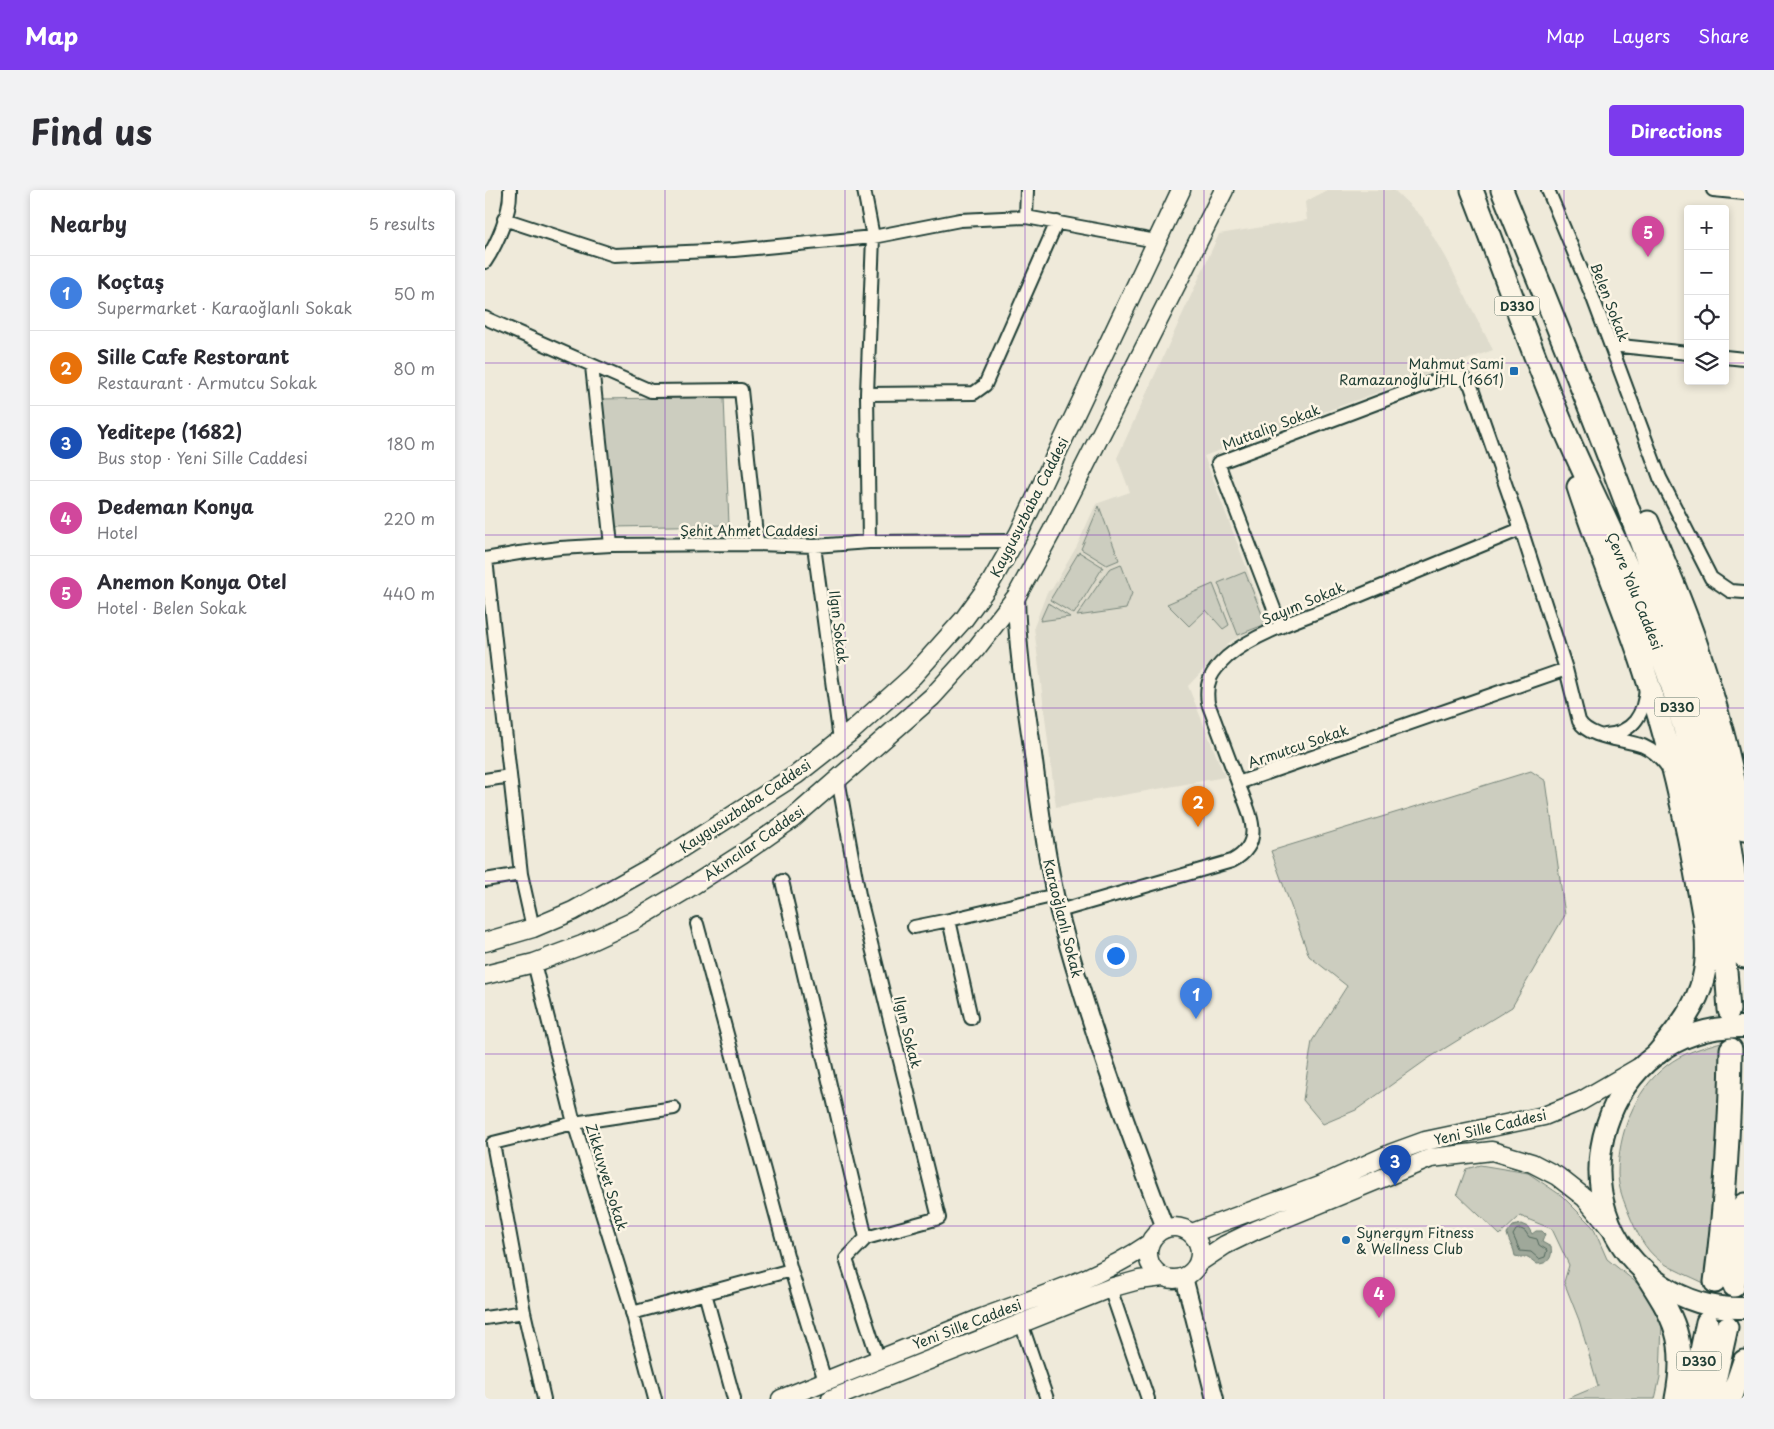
<!DOCTYPE html>
<meta charset="utf-8">
<style>
body{margin:0;font-family:"Playpen Sans",sans-serif;background:#f2f2f3;color:#2b2b33}
.controls{position:absolute;right:15px;top:15px;display:grid;overflow:hidden;border-radius:5px;box-shadow:0 2px 8px #0003}
.controls button{width:45px;height:45px;display:grid;place-items:center;padding:0;border:0;border-bottom:1px solid #e1e1e2;background:#fff;color:#2b2b33;font:25px sans-serif}
.you{position:absolute;left:630px;top:765px;width:18px;height:18px;margin:-12px;border:4px solid #fff;border-radius:50%;background:#1a73e8;box-shadow:0 0 0 8px #1a73e833}
.badge{display:grid;place-items:center;width:32px;height:32px;border-radius:50%;background:#7c3aed;color:#fff;font-size:16px;font-weight:700}
.pin{position:absolute;translate:-50% -41px;filter:drop-shadow(0 1px 2px #0008)}
.pin::after{content:'';position:absolute;top:26px;width:18px;height:15px;background:inherit;clip-path:polygon(0 0,100% 0,50% 100%)}
.list{margin:0;padding:0;list-style:none}
h2{display:flex;justify-content:space-between;align-items:center;height:65px;margin:0;padding:0 20px;font-size:21px}
h2 small{font-size:16px;font-weight:400;color:#7c7c81}
.list li{display:grid;grid-template-columns:32px 1fr auto;gap:15px;align-items:center;box-sizing:border-box;height:75px;padding:0 20px;border-top:1px solid #e1e1e2}
.list b{display:block;font-size:19px;white-space:nowrap}
.list p{margin:0;font-size:16px;white-space:nowrap;color:#7c7c81}
.list em{font-size:16px;font-style:normal;color:#7c7c81}
.icon{flex:none;width:28px;height:28px;fill:none;stroke:currentColor;stroke-width:2;stroke-linecap:round;stroke-linejoin:round}
.map{position:relative;flex:none;width:1259px;height:1209px;overflow:hidden;border-radius:5px}
header{display:flex;align-items:center;gap:30px;box-sizing:border-box;height:70px;padding:0 25px;background:#7c3aed;color:#fff}
header strong{font-size:24px}
nav{display:flex;gap:28px;margin-inline-start:auto;font-size:18px}
.intro{display:flex;align-items:center;justify-content:space-between;box-sizing:border-box;height:120px;padding:0 30px}
h1{margin:0;font-size:35px}
.button{padding:12px 22px;border-radius:5px;background:#7c3aed;color:#fff;font-size:18px;font-weight:700}
main{display:flex;gap:30px;padding:0 30px}
aside{flex:1;background:#fff;border-radius:5px;box-shadow:0 2px 8px #0003}
.map>svg:first-child{display:block}
.built{fill:#dedbcc}
.green{fill:#cccdbf;stroke:#76857a}
.water{fill:#9fa89a;stroke:#6c7d71}
.lines{fill:none;stroke-linecap:round;stroke-linejoin:round}
.shore{stroke:#52685d;stroke-width:1}
.minor-casing{stroke:#1f3d34;stroke-width:16}
.tertiary-casing{stroke:#1f3d34;stroke-width:20}
.secondary-casing{stroke:#1f3d34;stroke-width:21}
.primary-casing{stroke:#1f3d34;stroke-width:24}
.trunk-casing{stroke:#1f3d34;stroke-width:25}
.minor{stroke:#fcf5e5;stroke-width:12}
.tertiary{stroke:#fcf5e5;stroke-width:16}
.secondary{stroke:#fcf5e5;stroke-width:18}
.primary{stroke:#fcf5e5;stroke-width:20}
.trunk{stroke:#fcf5e5;stroke-width:21}
.grid{fill:none;stroke:#7b2cbf;stroke-width:1;stroke-opacity:0.55}
.poi-dot{fill:#1f6fb2;stroke:#fcf5e5;stroke-width:2}
.labels{text-anchor:middle;dominant-baseline:central;stroke-width:5;stroke-linejoin:round;paint-order:stroke}
.shield{fill:#fcf5e5;stroke:#617469;stroke-width:1}
.shield-label{font-size:12px;font-weight:bold;fill:#1f3d34}
.street-label{font-size:14px;fill:#1f3d34;stroke:#fcf5e5}
.poi-label{font-size:14px;fill:#1f3d34;stroke:#fcf5e5;text-anchor:end}
</style>
<header>
<strong>Map</strong>
<nav><a>Map</a><a>Layers</a><a>Share</a></nav>
</header>
<div class="intro"><h1>Find us</h1><a class="button">Directions</a></div>
<main>
<aside>
<h2>Nearby<small>5 results</small></h2>
<ul class="list">
<li><span class="badge" style="background:#3f7fe0">1</span><div><b>Koçtaş</b><p>Supermarket · Karaoğlanlı Sokak</p></div><em>50 m</em></li>
<li><span class="badge" style="background:#e8710a">2</span><div><b>Sille Cafe Restorant</b><p>Restaurant · Armutcu Sokak</p></div><em>80 m</em></li>
<li><span class="badge" style="background:#1a4fb4">3</span><div><b>Yeditepe (1682)</b><p>Bus stop · Yeni Sille Caddesi</p></div><em>180 m</em></li>
<li><span class="badge" style="background:#d1479c">4</span><div><b>Dedeman Konya</b><p>Hotel</p></div><em>220 m</em></li>
<li><span class="badge" style="background:#d1479c">5</span><div><b>Anemon Konya Otel</b><p>Hotel · Belen Sokak</p></div><em>440 m</em></li>
</ul>
</aside>
<div class="map">
<svg width="1259" height="1209" viewBox="0 0 1259 1209">
<rect width="100%" height="100%" fill="#efeada"/>
<filter id="ink" filterUnits="userSpaceOnUse"><feTurbulence type="fractalNoise" baseFrequency=".02" numOctaves="2"/><feDisplacementMap in="SourceGraphic" scale="10" xChannelSelector="R" yChannelSelector="G"/><feConvolveMatrix kernelMatrix="1 2 1 2 8 2 1 2 1" color-interpolation-filters="sRGB"/></filter>
<g filter="url(#ink)">
<!-- built -->
<path class="built" d="M 842,0 L 909,0 L 937,27 L 966,78 L 1008,160 L 719,266 L 783,434 L 746,451 L 703,496 L 740,587 L 571,617 L 549,437 L 562,402 L 567,399 L 592,356 L 611,314 L 645,302 L 632,268 L 734,44 L 822,30 L 820,12 Z"/>
<!-- green -->
<path class="green" d="M 239,207 L 244,335 L 128,337 L 115,209 Z
M 614,316 L 634,370 L 622,375 L 596,359 Z
M 594,362 L 618,377 L 589,424 L 565,410 Z
M 636,374 L 647,403 L 641,419 L 592,426 L 624,379 Z
M 760,382 L 781,434 L 753,445 L 733,393 Z
M 728,394 L 744,435 L 738,439 L 721,420 L 704,436 L 682,414 Z
M 563,413 L 585,427 L 555,431 Z
M 1046,581 L 1061,591 L 1080,725 L 1027,817 L 944,868 L 871,920 L 838,934 L 818,910 L 827,851 L 862,796 L 824,766 L 786,661 Z
M 1236,852 L 1234,982 L 1219,1093 C 1205,1086 1188,1080 1175,1071 C 1159,1059 1151,1041 1144,1024 C 1139,1012 1133,997 1133,984 C 1133,945 1149,901 1181,876 C 1197,863 1216,858 1236,852 Z
M 995,975 L 1043,983 L 1077,1006 L 1108,1037 L 1122,1069 L 1158,1098 L 1177,1132 L 1175,1187 L 1170,1209 L 1082,1209 L 1113,1196 L 1094,1130 L 1079,1092 L 1084,1075 L 1067,1039 L 1035,1026 L 1015,1045 L 972,1004 L 981,979 Z"/>
<!-- water -->
<path class="water" d="M 1036,1034 L 1043,1037 L 1047,1044 L 1051,1041 L 1057,1041 L 1060,1044 L 1057,1052 L 1066,1057 C 1068,1068 1063,1074 1052,1074 L 1043,1067 L 1035,1067 L 1030,1066 C 1029,1057 1024,1053 1022,1044 L 1028,1036 Z"/>
<g class="lines">
<!-- shore -->
<path class="shore" d="M 1036,1039 L 1040,1041 L 1044,1047 L 1052,1049 L 1054,1055 L 1062,1060 L 1060,1067 L 1054,1069 L 1046,1062 L 1035,1061 L 1028,1045 L 1031,1040 Z"/>
<defs>
<path id="minor" d="M 379,0 L 388,47 L 382,204 L 384,352
M 1063,0 L 1108,108 L 1175,288 L 1226,388 L 1245,401 L 1259,402
M 1228,0 L 1259,3
M 541,27 L 542,0
M 19,29 L 129,65 L 249,60 L 388,47 L 475,30 L 541,27 L 671,51
M 0,72 C 12,54 26,22 25,0
M 0,128 L 166,201 L 256,200 L 272,354
M 1126,155 L 1203,163
M 1240,167 L 1259,169
M 107,176 L 126,355
M 382,204 L 489,203 L 500,195 L 572,32
M 329,356 L 355,550
M 0,369 L 34,363 L 75,358 L 126,355 L 272,354 L 329,356 L 384,352 L 529,351
M 1,369 L 36,684 L 48,738
M 796,437 L 733,273 L 958,188 C 970,185 979,185 986,196 L 1036,339 L 1081,479 L 1094,531 C 1104,549 1140,549 1158,556 C 1170,561 1177,569 1184,579
M 1120,545 C 1148,543 1159,525 1161,498
M 353,589 L 374,705 L 454,1028 L 381,1048
M 0,590 L 25,586
M 753,593 L 723,513 C 720,492 726,482 742,467 C 767,445 817,428 849,416 C 911,390 974,365 1036,339
M 0,690 L 36,684
M 297,691 L 381,1048 L 361,1069 L 393,1168
M 574,721 L 747,671 C 782,652 764,623 753,593 L 1081,479
M 212,734 L 306,1080 L 340,1191
M 429,737 L 464,730
M 49,773 L 89,933 L 143,1107 L 170,1209
M 486,828 L 464,730 L 571,705
M 625,1098 L 663,1209
M 220,1103 L 249,1209
M 147,1123 L 306,1080
M 0,1128 L 39,1122
M 536,1133 L 562,1209
M 59,1209 L 39,1122 L 8,953 L 89,933 L 189,918"/>
<path id="tertiary" d="M 531,407 C 532,455 539,502 546,550 C 554,607 560,665 574,722 C 602,829 641,934 680,1038
M 699,1087 L 730,1209"/>
<path id="secondary" d="M 0,752 L 48,738 L 88,721 L 170,675 L 311,585 L 368,540 L 428,486 L 479,429 L 506,392 L 534,343 L 696,0
M 0,785 L 49,773 L 97,755 L 147,732 L 199,701 L 257,664 L 307,629 L 447,507 L 490,460 L 531,407 L 567,341 L 739,0
M663 1063a26 26 0 1 1 52 0a26 26 0 1 1-52 0Z
M 707,1043 L 834,996 L 907,963 L 940,951 L 1059,926 L 1096,911 L 1153,878
M 713,1073 L 740,1055 L 771,1040 L 946,968 L 1007,961 L 1047,973 L 1072,986 L 1100,1008 L 1125,1038
M 296,1209 C 362,1182 428,1155 494,1129 C 552,1107 613,1089 664,1054
M 346,1209 L 625,1098 L 654,1090 L 678,1087"/>
<path id="primary" d="M 1259,837 C 1119,833 1060,1017 1177,1095 C 1201,1111 1230,1119 1259,1118"/>
<path id="trunk" d="M 987,0 C 1017,77 1044,155 1076,231 C 1096,279 1120,326 1141,374 C 1159,415 1174,457 1188,500 C 1220,604 1237,712 1244,820
M 1017,0 C 1068,126 1119,251 1165,378 C 1189,444 1214,510 1230,579 C 1244,641 1253,704 1259,767
M 1093,297 C 1114,362 1142,424 1162,489 C 1183,552 1198,616 1210,681 C 1216,715 1227,754 1218,789 C 1211,818 1191,841 1173,863
M 1163,332 C 1180,374 1199,416 1213,459 C 1233,518 1248,579 1259,640
M 1158,1080 C 1189,1128 1203,1149 1191,1209
M 1230,1092 C 1240,1014 1245,937 1246,859
M 1249,1096 L 1259,1014
M 1206,1209 L 1222,1132
M 1226,1209 L 1242,1137
M 1246,1209 L 1259,1171"/>
</defs>
<!-- minor casing -->
<use href="#minor" class="minor-casing"/>
<!-- tertiary casing -->
<use href="#tertiary" class="tertiary-casing"/>
<!-- secondary casing -->
<use href="#secondary" class="secondary-casing"/>
<!-- primary casing -->
<use href="#primary" class="primary-casing"/>
<!-- trunk casing -->
<use href="#trunk" class="trunk-casing"/>
<!-- minor -->
<use href="#minor" class="minor"/>
<!-- tertiary -->
<use href="#tertiary" class="tertiary"/>
<!-- secondary -->
<use href="#secondary" class="secondary"/>
<!-- primary -->
<use href="#primary" class="primary"/>
<!-- trunk -->
<use href="#trunk" class="trunk"/>
</g>
</g>
<!-- grid -->
<path class="grid" d="M 180,0 L 180,1209M 360,0 L 360,1209M 540,0 L 540,1209M 719,0 L 719,1209M 899,0 L 899,1209M 1079,0 L 1079,1209M 0,173 L 1203,173M 1240,173 L 1259,173M 0,345 L 1259,345M 0,518 L 1259,518M 0,691 L 1259,691M 0,864 L 1259,864M 0,1036 L 1259,1036"/>
<!-- markers -->
<g class="poi-dot">
<rect x="1024" y="176" width="10" height="10" rx="2.5"/>
<circle cx="861" cy="1050" r="5"/>
</g>
<g class="labels">
<!-- shield labels -->
<g class="shield">
<rect x="1009.5" y="106.5" width="45" height="19" rx="4"/>
<rect x="1169.5" y="507.5" width="45" height="19" rx="4"/>
<rect x="1191.5" y="1161.5" width="45" height="19" rx="4"/>
</g>
<g class="shield-label">
<text x="1032" y="116">D330</text>
<text x="1192" y="517">D330</text>
<text x="1214" y="1171">D330</text>
</g>
<!-- street labels -->
<g class="street-label">
<text transform="translate(1125 112) rotate(69)">Belen Sokak</text>
<text transform="translate(786 237) rotate(-21)">Muttalip Sokak</text>
<text transform="translate(544 317) rotate(-63)">Kaygusuzbaba Caddesi</text>
<text x="264" y="340">Şehit Ahmet Caddesi</text>
<text transform="translate(1150 401) rotate(68)">Çevre Yolu Caddesi</text>
<text transform="translate(818 413) rotate(-23)">Sayım Sokak</text>
<text transform="translate(354 437) rotate(83)">Ilgın Sokak</text>
<text transform="translate(813 556) rotate(-19)">Armutcu Sokak</text>
<text transform="translate(260 616) rotate(-34)">Kaygusuzbaba Caddesi</text>
<text transform="translate(269 653) rotate(-35)">Akıncılar Caddesi</text>
<text transform="translate(578 728) rotate(76)">Karaoğlanlı Sokak</text>
<text transform="translate(423 842) rotate(76)">Ilgın Sokak</text>
<text transform="translate(1005 937) rotate(-13)">Yeni Sille Caddesi</text>
<text transform="translate(122 987) rotate(73)">Zikkuvvet Sokak</text>
<text transform="translate(482 1134) rotate(-21)">Yeni Sille Caddesi</text>
</g>
<!-- poi labels -->
<g class="poi-label">
<text x="1019" y="173">Mahmut Sami<tspan x="1019" dy="16">Ramazanoğlu İHL (1661)</tspan></text>
<text x="871" y="1042" text-anchor="start">Synergym Fitness<tspan x="871" dy="16">&amp; Wellness Club</tspan></text>
</g>
</g>
</svg>
<div class="controls">
<button>+</button>
<button>−</button>
<button><svg class="icon" aria-label="locate" viewBox="0 0 24 24"><circle cx="12" cy="12" r="6"/><path d="M12 2v4M12 18v4M2 12h4M18 12h4"/></svg></button>
<button><svg class="icon" aria-label="layers" viewBox="0 0 24 24"><path d="M12 4l9 5-9 5-9-5zM3 14l9 5 9-5"/></svg></button>
</div>
<div class="you"></div>
<div class="pin badge" style="left:711px;top:829px;background:#3f7fe0">1</div>
<div class="pin badge" style="left:713px;top:637px;background:#e8710a">2</div>
<div class="pin badge" style="left:910px;top:996px;background:#1a4fb4">3</div>
<div class="pin badge" style="left:894px;top:1128px;background:#d1479c">4</div>
<div class="pin badge" style="left:1163px;top:67px;background:#d1479c">5</div>
</div>
</main>
